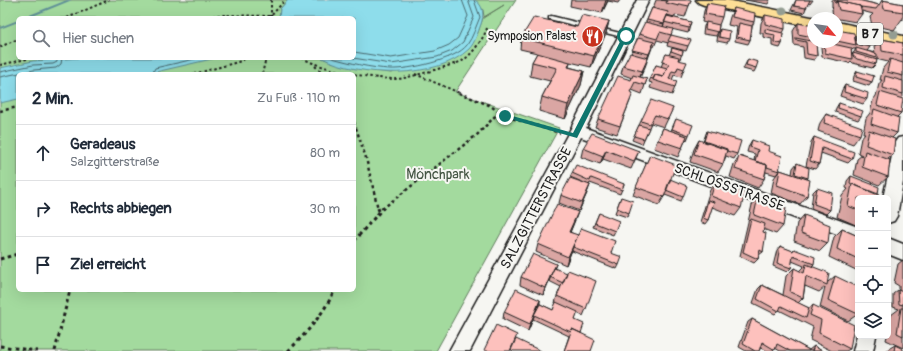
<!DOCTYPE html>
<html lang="de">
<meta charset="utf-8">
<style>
body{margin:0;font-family:Pangolin,sans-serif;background:#f6f6f7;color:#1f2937}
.controls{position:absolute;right:12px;bottom:12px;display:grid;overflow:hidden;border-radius:6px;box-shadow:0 4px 16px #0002}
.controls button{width:36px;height:36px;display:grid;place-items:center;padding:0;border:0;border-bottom:1px solid #e0e1e3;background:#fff;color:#1f2937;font:20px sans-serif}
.compass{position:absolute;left:807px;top:12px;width:36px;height:36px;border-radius:50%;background:#fff;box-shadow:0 4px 16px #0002;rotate:119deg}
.stop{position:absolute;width:12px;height:12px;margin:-9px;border:3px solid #0f766e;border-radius:50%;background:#fff}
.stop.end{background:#0f766e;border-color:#fff;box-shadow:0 1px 4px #0008}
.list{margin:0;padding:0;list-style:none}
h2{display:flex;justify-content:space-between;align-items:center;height:52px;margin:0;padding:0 16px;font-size:17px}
h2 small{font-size:13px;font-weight:400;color:#747a83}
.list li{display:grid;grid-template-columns:26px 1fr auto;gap:12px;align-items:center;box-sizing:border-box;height:56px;padding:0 16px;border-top:1px solid #e0e1e3}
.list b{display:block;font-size:15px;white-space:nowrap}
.list p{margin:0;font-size:13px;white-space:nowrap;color:#747a83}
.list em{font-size:13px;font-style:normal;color:#747a83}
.icon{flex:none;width:22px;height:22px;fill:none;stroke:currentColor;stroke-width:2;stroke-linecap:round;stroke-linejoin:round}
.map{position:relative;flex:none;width:903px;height:351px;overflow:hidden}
.search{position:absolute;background:#fff;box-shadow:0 4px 16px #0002;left:16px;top:16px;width:340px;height:44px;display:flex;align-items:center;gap:10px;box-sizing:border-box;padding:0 14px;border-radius:6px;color:#747a83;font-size:15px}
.panel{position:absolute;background:#fff;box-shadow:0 4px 16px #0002;left:16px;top:72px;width:340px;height:220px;border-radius:6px}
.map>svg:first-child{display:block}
.green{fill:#a3da9e;stroke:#607b5d;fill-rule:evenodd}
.water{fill:#8eddeb;stroke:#609098}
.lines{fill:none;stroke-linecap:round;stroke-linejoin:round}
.shore{stroke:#4a696f;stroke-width:1}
.stream{fill:#609098;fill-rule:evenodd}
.lane-casing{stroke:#1c1c1c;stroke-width:3}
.street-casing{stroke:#1c1c1c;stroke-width:3}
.primary-casing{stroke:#1c1c1c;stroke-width:3}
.path-far2{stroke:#1c1c1c;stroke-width:2;stroke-dasharray:2.5 2.5;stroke-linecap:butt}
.path-far1{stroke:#1c1c1c;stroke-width:2.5;stroke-dasharray:3 3;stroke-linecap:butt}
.path{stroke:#1c1c1c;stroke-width:3;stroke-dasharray:3.5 3.5;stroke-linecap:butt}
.lane{fill:#f6f6f2;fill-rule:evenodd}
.street{fill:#f6f6f2;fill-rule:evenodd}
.primary{fill:#fdde96;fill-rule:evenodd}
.tree{fill:#949d92}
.wall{fill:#daa6a3;stroke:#1c1c1c;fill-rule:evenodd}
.shaded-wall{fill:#b18784;stroke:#1c1c1c}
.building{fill:#fdc1bd;stroke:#1c1c1c}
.route{fill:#0f766e}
.labels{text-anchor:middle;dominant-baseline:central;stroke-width:4;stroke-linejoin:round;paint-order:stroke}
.far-poi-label{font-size:12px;fill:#1c1c1c;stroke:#f6f6f2;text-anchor:end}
.shield{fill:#f6f6f2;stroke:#5d5d5c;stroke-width:1}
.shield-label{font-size:13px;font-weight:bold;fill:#1c1c1c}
.park-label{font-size:14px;fill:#445543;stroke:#f6f6f2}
.street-label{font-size:14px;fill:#1c1c1c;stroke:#f6f6f2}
</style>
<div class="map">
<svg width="903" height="351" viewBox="0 0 903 351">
<rect width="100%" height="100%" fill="#f6f6f2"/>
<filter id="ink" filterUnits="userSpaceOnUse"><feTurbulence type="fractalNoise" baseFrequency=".025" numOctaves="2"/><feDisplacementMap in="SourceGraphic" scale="8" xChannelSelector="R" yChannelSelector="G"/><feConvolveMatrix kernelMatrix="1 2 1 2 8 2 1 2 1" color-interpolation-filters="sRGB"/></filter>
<g filter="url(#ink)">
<!-- green -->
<path class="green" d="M 0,0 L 288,0 L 280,9 L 279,18 L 18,18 L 18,58 L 322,58 L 359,69 L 391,73 L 476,38 L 483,18 L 504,5 L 484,17 L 483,10 L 475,0 L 516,0 L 455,92 L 559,128 L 436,351 L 0,351 ZM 18,74 L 354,74 L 354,290 L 18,290 Z"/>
<!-- water -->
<path class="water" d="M 288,0 L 475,0 C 484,6 484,15 481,24 C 478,32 475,43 469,49 C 437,80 359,77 322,58 L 354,58 L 354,18 L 279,18 L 280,9 Z
M 80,58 L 216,58 L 147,74 L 18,74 L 18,99 L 0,103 L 0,68 L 33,61 Z"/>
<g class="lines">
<!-- shore -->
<path class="shore" d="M 354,52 L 391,58 L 435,51 L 449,45 L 458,38 L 468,16 L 462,0
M 332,58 C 351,63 370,68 390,69 C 408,70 456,60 467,45 C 473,37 476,26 480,17 L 474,0
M 353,58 L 391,64 L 437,57 L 452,51 L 463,42 L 474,17 L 468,0
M 0,72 L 33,65 L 53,64 L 57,62 L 57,58
M 152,74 L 155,68 L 199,58
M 0,77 L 34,70 L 56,68 L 61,64 L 62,58"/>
<!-- stream -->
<path class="stream" d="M 67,0 L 72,0 L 28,18 L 22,18 Z
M 18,20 L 18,22 L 0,29 L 0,27 Z"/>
<defs>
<path id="lane" d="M 551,16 L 628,35 L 629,36 L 626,38 L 549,19 L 549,17 Z"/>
<path id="street" d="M 637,0 L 649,0 L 586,128 L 858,227 L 858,242 L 581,137 L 470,351 L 449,351 L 570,130 Z
M 903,137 L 903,182 L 897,216 L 894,221 L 888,223 L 888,198 L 883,198 L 895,142 L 898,138 Z
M 888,238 L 903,244 L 903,260 L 888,254 Z
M 858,331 L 858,336 L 876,336 L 873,351 L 853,351 Z"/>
<path id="primary" d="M 696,0 L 727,0 L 816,18 L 813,18 L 813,27 L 704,5 L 699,3 Z
M 837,22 L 903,36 L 903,46 L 837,32 Z"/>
</defs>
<!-- lane casing -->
<use href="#lane" class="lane-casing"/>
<!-- street casing -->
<use href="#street" class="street-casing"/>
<!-- primary casing -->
<use href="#primary" class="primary-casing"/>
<!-- path-far2 -->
<path class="path-far2" d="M 271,0 L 271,17
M 67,18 L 109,0
M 208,18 L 216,15 L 271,16 L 285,0
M 0,47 L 18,39
M 302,58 C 324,70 371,79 397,79 C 405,79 453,65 462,61 C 470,57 485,37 487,28
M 0,65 L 31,58
M 315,66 L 323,74
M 194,74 L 238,62 L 247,58
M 262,74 L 266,58
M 415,74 L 462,94"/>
<!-- path-far1 -->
<path class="path-far1" d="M 459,93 L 489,105 L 505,116 L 560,133
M 0,111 L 18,107
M 354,122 L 366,158 L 378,209
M 382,209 L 478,134 L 499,112"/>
<!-- path -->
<path class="path" d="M 378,208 L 379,211
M 354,241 L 383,208
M 0,259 L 18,254
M 0,346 L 37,351
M 55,351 L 70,290
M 288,351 C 307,333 323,314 335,290"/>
<!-- lane -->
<use href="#lane" class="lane"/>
<!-- street -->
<use href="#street" class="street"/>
<!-- primary -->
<use href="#primary" class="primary"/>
</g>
<!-- trees -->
<g class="tree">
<circle cx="783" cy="11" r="4.5"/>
<circle cx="894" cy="34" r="4.5"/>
</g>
<!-- wall -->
<path class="wall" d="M 571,0 L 620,0 L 618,3 L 608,1 L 602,13 L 570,6 Z
M 656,0 L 691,0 L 685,17 L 675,15 L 674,17 L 667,15 L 667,16 L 691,22 L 688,33 L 663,27 L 666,17 L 663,27 L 671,35 L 688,46 L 686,51 L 667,46 L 668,42 L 668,43 L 657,40 L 654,47 L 652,47 L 640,77 L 647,79 L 642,94 L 632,90 L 631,92 L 630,101 L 617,134 L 595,127 L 598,119 L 631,80 L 632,78 L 621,74 L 623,66 L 631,54 L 639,34 L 646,22 L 652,8 L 653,8 Z
M 745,0 L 770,0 L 768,4 Z
M 796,0 L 813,0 L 810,4 L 808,3 L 804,13 L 791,10 Z
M 832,0 L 858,0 L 879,5 L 882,0 L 903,4 L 903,20 L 902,19 L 894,30 L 872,25 L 870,17 L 873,14 L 862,11 L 862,14 L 856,22 L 833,18 L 832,9 L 833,8 L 832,7 Z
M 707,3 L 722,17 L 719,25 L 718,32 L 716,36 L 703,34 L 704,26 L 706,23 L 702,22 L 704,11 Z
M 734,8 L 754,22 L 752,26 L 750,40 L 748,44 L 735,41 L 737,27 L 728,25 L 730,17 Z
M 765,15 L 785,29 L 783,33 L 782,44 L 780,48 L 772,46 L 772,39 L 763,37 L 763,33 L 760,33 L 761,23 Z
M 609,21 L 606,33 L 591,67 L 570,62 L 569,67 L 584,71 L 581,85 L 565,119 L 539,111 L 542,97 L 550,81 L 530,76 L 532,62 L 537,53 L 520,49 L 521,38 Z
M 798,23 L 813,26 L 813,42 L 817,42 L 816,44 L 817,56 L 814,60 L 804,58 L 803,47 L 794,45 L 793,31 Z
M 720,29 L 729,39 L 727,43 L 717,41 L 718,33 Z
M 837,30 L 855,38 L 870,47 L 867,51 L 875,53 L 874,47 L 881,39 L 903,43 L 903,97 L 901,99 L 901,113 L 897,117 L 897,133 L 892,138 L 893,155 L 888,159 L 888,177 L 879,185 L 854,175 L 857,159 L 862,155 L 858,153 L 861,138 L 865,133 L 863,133 L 866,118 L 870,113 L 873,100 L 876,96 L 879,84 L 882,80 L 880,80 L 883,68 L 888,62 L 876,59 L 876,64 L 872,68 L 853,63 L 851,61 L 849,63 L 822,57 L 821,47 L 823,44 L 823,42 L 837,42 ZM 853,49 L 856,49 L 852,55 L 851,51 Z
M 672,48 L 683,51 L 680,59 L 679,59 L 678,60 L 684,69 L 681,77 L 674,75 L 672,80 L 675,87 L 672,95 L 650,88 L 652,83 L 649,82 L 656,65 L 661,67 L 666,54 L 669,55 Z
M 748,59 L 756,68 L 754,72 L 743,69 Z
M 857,71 L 872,82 L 869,86 L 853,81 L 854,76 Z
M 845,85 L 867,99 L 863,104 L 840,96 L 842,90 Z
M 839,103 L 861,116 L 858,120 L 835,112 L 836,108 Z
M 673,108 L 664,127 L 651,123 L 642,144 L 632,140 L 641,121 Z
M 826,114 L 860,135 L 853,144 L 818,131 L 820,123 Z
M 676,119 L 689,135 L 687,140 L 686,139 L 678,157 L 654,148 L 663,128 L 671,131 Z
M 707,131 L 737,154 L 734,159 L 726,156 L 723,164 L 718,172 L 690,162 L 694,149 L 699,140 L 703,142 Z
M 814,137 L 852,159 L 848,163 L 821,153 L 819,164 L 815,169 L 806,166 L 811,142 Z
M 752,140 L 768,151 L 779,171 L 776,175 L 766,172 L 764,179 L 758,188 L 730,177 L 734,164 L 739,156 L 754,161 L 755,154 L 747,152 L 749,145 Z
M 583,148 L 639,151 L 631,169 L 603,159 L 600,164 L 581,157 Z
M 650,155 L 670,179 L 683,197 L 681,201 L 665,195 L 659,205 L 633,195 Z
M 797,163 L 808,178 L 807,179 L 807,196 L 800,204 L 771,193 L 774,178 L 780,170 L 792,174 L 793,168 Z
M 572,173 L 624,184 L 620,194 L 590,183 L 589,185 L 590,185 L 587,193 L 579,211 L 559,203 L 561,195 L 587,184 L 570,177 Z
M 851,176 L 858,198 L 858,226 L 837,217 L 842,196 L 848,189 L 846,188 L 847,181 Z
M 715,182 L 741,208 L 735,216 L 712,207 L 708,220 L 705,224 L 700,222 L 710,190 Z
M 817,188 L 830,210 L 826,214 L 811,208 L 813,192 Z
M 621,197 L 629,213 L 627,217 L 615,213 Z
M 758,197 L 783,226 L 776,234 L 763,229 L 763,252 L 759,255 L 758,259 L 754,263 L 740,256 L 752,205 Z
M 578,212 L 575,220 L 570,232 L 611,253 L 619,265 L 617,269 L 572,251 L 572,250 L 566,265 L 536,252 L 538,244 Z
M 599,213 L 615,231 L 613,235 L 593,227 Z
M 804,215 L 828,243 L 820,251 L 794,241 L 797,223 Z
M 842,229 L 858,236 L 858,271 L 829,257 L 834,237 Z
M 780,246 L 792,251 L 794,249 L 814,264 L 812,266 L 828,282 L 835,276 L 858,314 L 848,321 L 820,307 L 825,287 L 819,292 L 805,286 L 803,298 L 798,303 L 809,308 L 813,305 L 850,349 L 846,351 L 832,351 L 810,340 L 813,327 L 779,310 L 775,314 L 753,303 L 758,289 L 762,285 L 783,295 L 786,276 L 794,268 L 799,271 L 804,266 L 792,261 L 791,268 L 787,272 L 773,266 L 777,250 Z
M 903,260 L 903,348 L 886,340 L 887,336 L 888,336 L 888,331 L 891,315 L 899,309 L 893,307 L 893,294 L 898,290 L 899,290 L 899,286 L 894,283 L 898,264 Z
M 556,264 L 554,268 L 586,309 L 583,316 L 577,313 L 575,320 L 581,333 L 591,351 L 564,351 L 569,336 L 533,319 L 528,331 L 503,319 L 504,312 L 540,300 L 540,304 L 553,310 L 556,303 L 555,303 L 557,296 L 561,287 L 549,281 L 543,295 L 520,285 L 521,277 Z
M 752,319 L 809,350 L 814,346 L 822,351 L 780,351 L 775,348 L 773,351 L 767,351 L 761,347 L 759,351 L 746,351 L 739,347 L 748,322 Z
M 895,345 L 903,351 L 885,351 Z"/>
<!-- shaded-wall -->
<path class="shaded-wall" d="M 606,0 L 608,0 L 602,13 Z
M 609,21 L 606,33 L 591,67 L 594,56 Z
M 654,42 L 645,67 L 639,80 L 642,71 Z
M 584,71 L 581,85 L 565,119 L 568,105 Z
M 606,150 L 603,159 L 600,164 L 603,156 Z
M 590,185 L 587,193 L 579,211 L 582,203 Z
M 578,212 L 575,220 L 567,240 L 569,232 Z
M 578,235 L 573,247 L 566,265 L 568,257 Z
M 556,264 L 553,272 L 543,295 L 545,288 Z
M 540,300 L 538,307 L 528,331 L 530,324 Z"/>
<!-- building -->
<path class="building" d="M 661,0 L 691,0 L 689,6 L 679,4 L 679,6 L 666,3 L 667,1 Z
M 796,0 L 810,0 L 806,8 L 794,6 Z
M 835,0 L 858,0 L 879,5 L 876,9 L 861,7 L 862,8 L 861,8 L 860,6 L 837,1 L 836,3 L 835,3 Z
M 882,0 L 903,4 L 903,12 L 884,9 Z
M 837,1 L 860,6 L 862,14 L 839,10 Z
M 707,3 L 724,6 L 722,17 L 705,14 Z
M 652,8 L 668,12 L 664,24 L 647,20 Z
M 734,8 L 755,13 L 754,22 L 732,17 Z
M 582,15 L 609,21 L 594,56 L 521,38 L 534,17 L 577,27 Z
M 765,15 L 785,19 L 785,29 L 765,24 Z
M 667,16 L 691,22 L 689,28 L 664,22 Z
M 645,22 L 673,29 L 671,35 L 660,32 L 657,39 L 639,34 Z
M 706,22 L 719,25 L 718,32 L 705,29 Z
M 739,23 L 752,26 L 750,40 L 737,37 Z
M 798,23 L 813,26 L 813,37 L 798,34 Z
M 720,29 L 730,31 L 729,39 L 719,37 Z
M 765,29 L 783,33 L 782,44 L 774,42 L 775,35 L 765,33 Z
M 837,30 L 854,33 L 856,45 L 837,41 Z
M 671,35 L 691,40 L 688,46 L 668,41 Z
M 638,38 L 654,42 L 649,54 L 632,50 Z
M 796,38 L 816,42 L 817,56 L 807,54 L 806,42 L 796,40 Z
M 855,38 L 869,41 L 870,47 L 856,44 Z
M 881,39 L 903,43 L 903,55 L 882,51 Z
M 824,42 L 851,48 L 852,59 L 825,53 Z
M 672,48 L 683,51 L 682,55 L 671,51 Z
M 856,48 L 877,54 L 877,58 L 856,52 Z
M 537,53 L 570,62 L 568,67 L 584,71 L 568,105 L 542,97 L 557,68 L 532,62 Z
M 630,53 L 648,58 L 642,71 L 623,66 Z
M 853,53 L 877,60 L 876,64 L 857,59 L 853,56 Z
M 666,54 L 679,57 L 678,60 L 687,62 L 684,69 L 678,67 L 676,72 L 672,71 L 669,79 L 677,81 L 675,87 L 653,80 L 655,75 L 663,77 L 669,64 L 662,62 Z
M 748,59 L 758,62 L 756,68 L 746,65 Z
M 890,59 L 903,63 L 903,76 L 887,72 Z
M 656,65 L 667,68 L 663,77 L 655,75 L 653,79 L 650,78 Z
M 857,71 L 874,76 L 872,82 L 856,77 Z
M 633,75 L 647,79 L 645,85 L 635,82 L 630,92 L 633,93 L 620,126 L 598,119 L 618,76 L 631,80 Z
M 885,76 L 903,81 L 903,94 L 883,88 Z
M 845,85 L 868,93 L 867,99 L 844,92 Z
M 880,92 L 903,99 L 901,113 L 877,105 Z
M 651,100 L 673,108 L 668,119 L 655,115 L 650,124 L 641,121 Z
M 839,103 L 863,111 L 861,116 L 838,108 Z
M 874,109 L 899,118 L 897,133 L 871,124 Z
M 826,114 L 862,127 L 860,135 L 824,123 Z
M 676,119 L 693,125 L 689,135 L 672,129 Z
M 639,125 L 649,128 L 644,139 L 634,136 Z
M 663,128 L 687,136 L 682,148 L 658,140 Z
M 869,130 L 895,139 L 893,155 L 866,145 Z
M 707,131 L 741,141 L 737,154 L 727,151 L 727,149 L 704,141 Z
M 592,133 L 639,151 L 634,161 L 606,150 L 603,156 L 583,148 Z
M 814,137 L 854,152 L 852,159 L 822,148 L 819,164 L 810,161 Z
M 699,140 L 727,150 L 723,164 L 694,154 Z
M 752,140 L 769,146 L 768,151 L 782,156 L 779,171 L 767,167 L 767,165 L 755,161 L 758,150 L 750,147 Z
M 865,151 L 890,160 L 888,177 L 862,167 Z
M 650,155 L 676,165 L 664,197 L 636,187 Z
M 739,156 L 767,165 L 764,179 L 735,169 Z
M 797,163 L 809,168 L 808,178 L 795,174 Z
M 576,165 L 624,184 L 622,190 L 591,178 L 590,181 L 572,173 Z
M 780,170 L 810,180 L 807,196 L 777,185 Z
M 851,176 L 879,187 L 878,194 L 850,183 Z
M 570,178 L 590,185 L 582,203 L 561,195 Z
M 670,179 L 687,186 L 683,197 L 666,190 Z
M 715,182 L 745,193 L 741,208 L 711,196 Z
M 852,184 L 883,197 L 883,198 L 858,198 L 858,210 L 848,206 Z
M 817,188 L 832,193 L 830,210 L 814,204 Z
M 621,197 L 633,201 L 629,213 L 617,208 Z
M 758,197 L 786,208 L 783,226 L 754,215 Z
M 708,200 L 714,202 L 708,220 L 703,218 Z
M 557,204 L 578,212 L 569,232 L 578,235 L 568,257 L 538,244 Z
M 599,213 L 619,221 L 615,231 L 595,223 Z
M 804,215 L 830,225 L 828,243 L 801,233 Z
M 751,219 L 765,224 L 763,232 L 766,233 L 763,252 L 760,250 L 758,259 L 743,252 Z
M 581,228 L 615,241 L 611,253 L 622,257 L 619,265 L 573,247 Z
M 842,229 L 858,236 L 858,259 L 837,249 Z
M 780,246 L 793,251 L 794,249 L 815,257 L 814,264 L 793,256 L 791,268 L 777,263 Z
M 533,254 L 556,264 L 545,288 L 521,277 Z
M 806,264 L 829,273 L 827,285 L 806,276 L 803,298 L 790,292 L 794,268 L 804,273 Z
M 554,268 L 567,273 L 563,283 L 550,277 Z
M 568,270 L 596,281 L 586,309 L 557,296 Z
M 835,276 L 858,287 L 858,314 L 828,300 Z
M 762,285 L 809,308 L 806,318 L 781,306 L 779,311 L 757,299 Z
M 516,289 L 540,300 L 530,324 L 504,312 Z
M 898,290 L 903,292 L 903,305 L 899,304 Z
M 556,302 L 578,312 L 575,320 L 584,324 L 581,333 L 572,329 L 571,332 L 534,315 L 540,304 L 553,310 Z
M 813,305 L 854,325 L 850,349 L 819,333 L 821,320 L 810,315 Z
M 901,308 L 903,308 L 903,336 L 897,333 Z
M 752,319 L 809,350 L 809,351 L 790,351 L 777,344 L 775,350 L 762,342 L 759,351 L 755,351 L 743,344 Z
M 496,325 L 517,335 L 510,351 L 485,351 L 484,350 Z
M 572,329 L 595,340 L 591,351 L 564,351 Z
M 516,339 L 541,351 L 514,351 L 511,350 Z
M 895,345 L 903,349 L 903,351 L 894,351 Z
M 814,346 L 822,351 L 812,351 Z"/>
</g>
<!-- route -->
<path class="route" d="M 624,34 L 628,36 L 577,138 L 503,117 L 502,116 L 505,114 L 573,133 Z"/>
<!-- icons -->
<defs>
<symbol id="restaurant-disc" viewBox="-11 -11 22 22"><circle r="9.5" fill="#c8321e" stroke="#f6f6f2"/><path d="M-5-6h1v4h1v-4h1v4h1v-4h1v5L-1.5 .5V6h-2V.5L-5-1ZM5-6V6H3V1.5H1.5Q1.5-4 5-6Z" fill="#fff"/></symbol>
</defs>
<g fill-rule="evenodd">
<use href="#restaurant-disc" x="580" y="24" width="25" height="25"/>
</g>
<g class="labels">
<!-- far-poi labels -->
<g class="far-poi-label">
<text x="576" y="36">Symposion Palast</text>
</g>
<!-- shield labels -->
<rect class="shield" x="857" y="23" width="26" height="22" rx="3"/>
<g class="shield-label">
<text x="870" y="34">B 7</text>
</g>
<!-- park labels -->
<g class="park-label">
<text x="438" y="174">Mönchpark</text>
</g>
<!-- street labels -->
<g class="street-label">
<text transform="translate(729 187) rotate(20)">SCHLOSSSTRASSE</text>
<text transform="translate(536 208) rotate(-62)">SALZGITTERSTRASSE</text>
</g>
</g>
</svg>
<div class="controls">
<button>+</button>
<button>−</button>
<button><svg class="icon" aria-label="locate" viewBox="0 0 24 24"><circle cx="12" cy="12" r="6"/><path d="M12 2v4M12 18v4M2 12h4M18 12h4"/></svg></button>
<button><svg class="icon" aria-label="layers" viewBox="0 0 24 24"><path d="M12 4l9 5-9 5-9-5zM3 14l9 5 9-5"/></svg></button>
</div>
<svg class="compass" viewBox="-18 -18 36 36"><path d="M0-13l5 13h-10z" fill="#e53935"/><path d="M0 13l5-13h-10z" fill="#747a83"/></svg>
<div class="stop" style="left:626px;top:36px"></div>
<div class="stop end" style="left:505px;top:116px"></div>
<div class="search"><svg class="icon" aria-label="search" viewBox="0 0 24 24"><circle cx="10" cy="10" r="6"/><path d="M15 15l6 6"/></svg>Hier suchen</div>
<section class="panel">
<h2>2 Min.<small>Zu Fuß · 110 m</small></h2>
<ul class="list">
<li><svg class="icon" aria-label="ahead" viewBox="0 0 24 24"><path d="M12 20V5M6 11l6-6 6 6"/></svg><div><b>Geradeaus</b><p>Salzgitterstraße</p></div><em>80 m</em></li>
<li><svg class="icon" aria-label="right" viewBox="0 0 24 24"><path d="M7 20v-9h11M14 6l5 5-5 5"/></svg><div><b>Rechts abbiegen</b></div><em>30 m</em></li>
<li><svg class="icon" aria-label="arrive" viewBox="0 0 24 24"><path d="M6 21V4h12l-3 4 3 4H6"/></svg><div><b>Ziel erreicht</b></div></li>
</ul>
</section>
</div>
